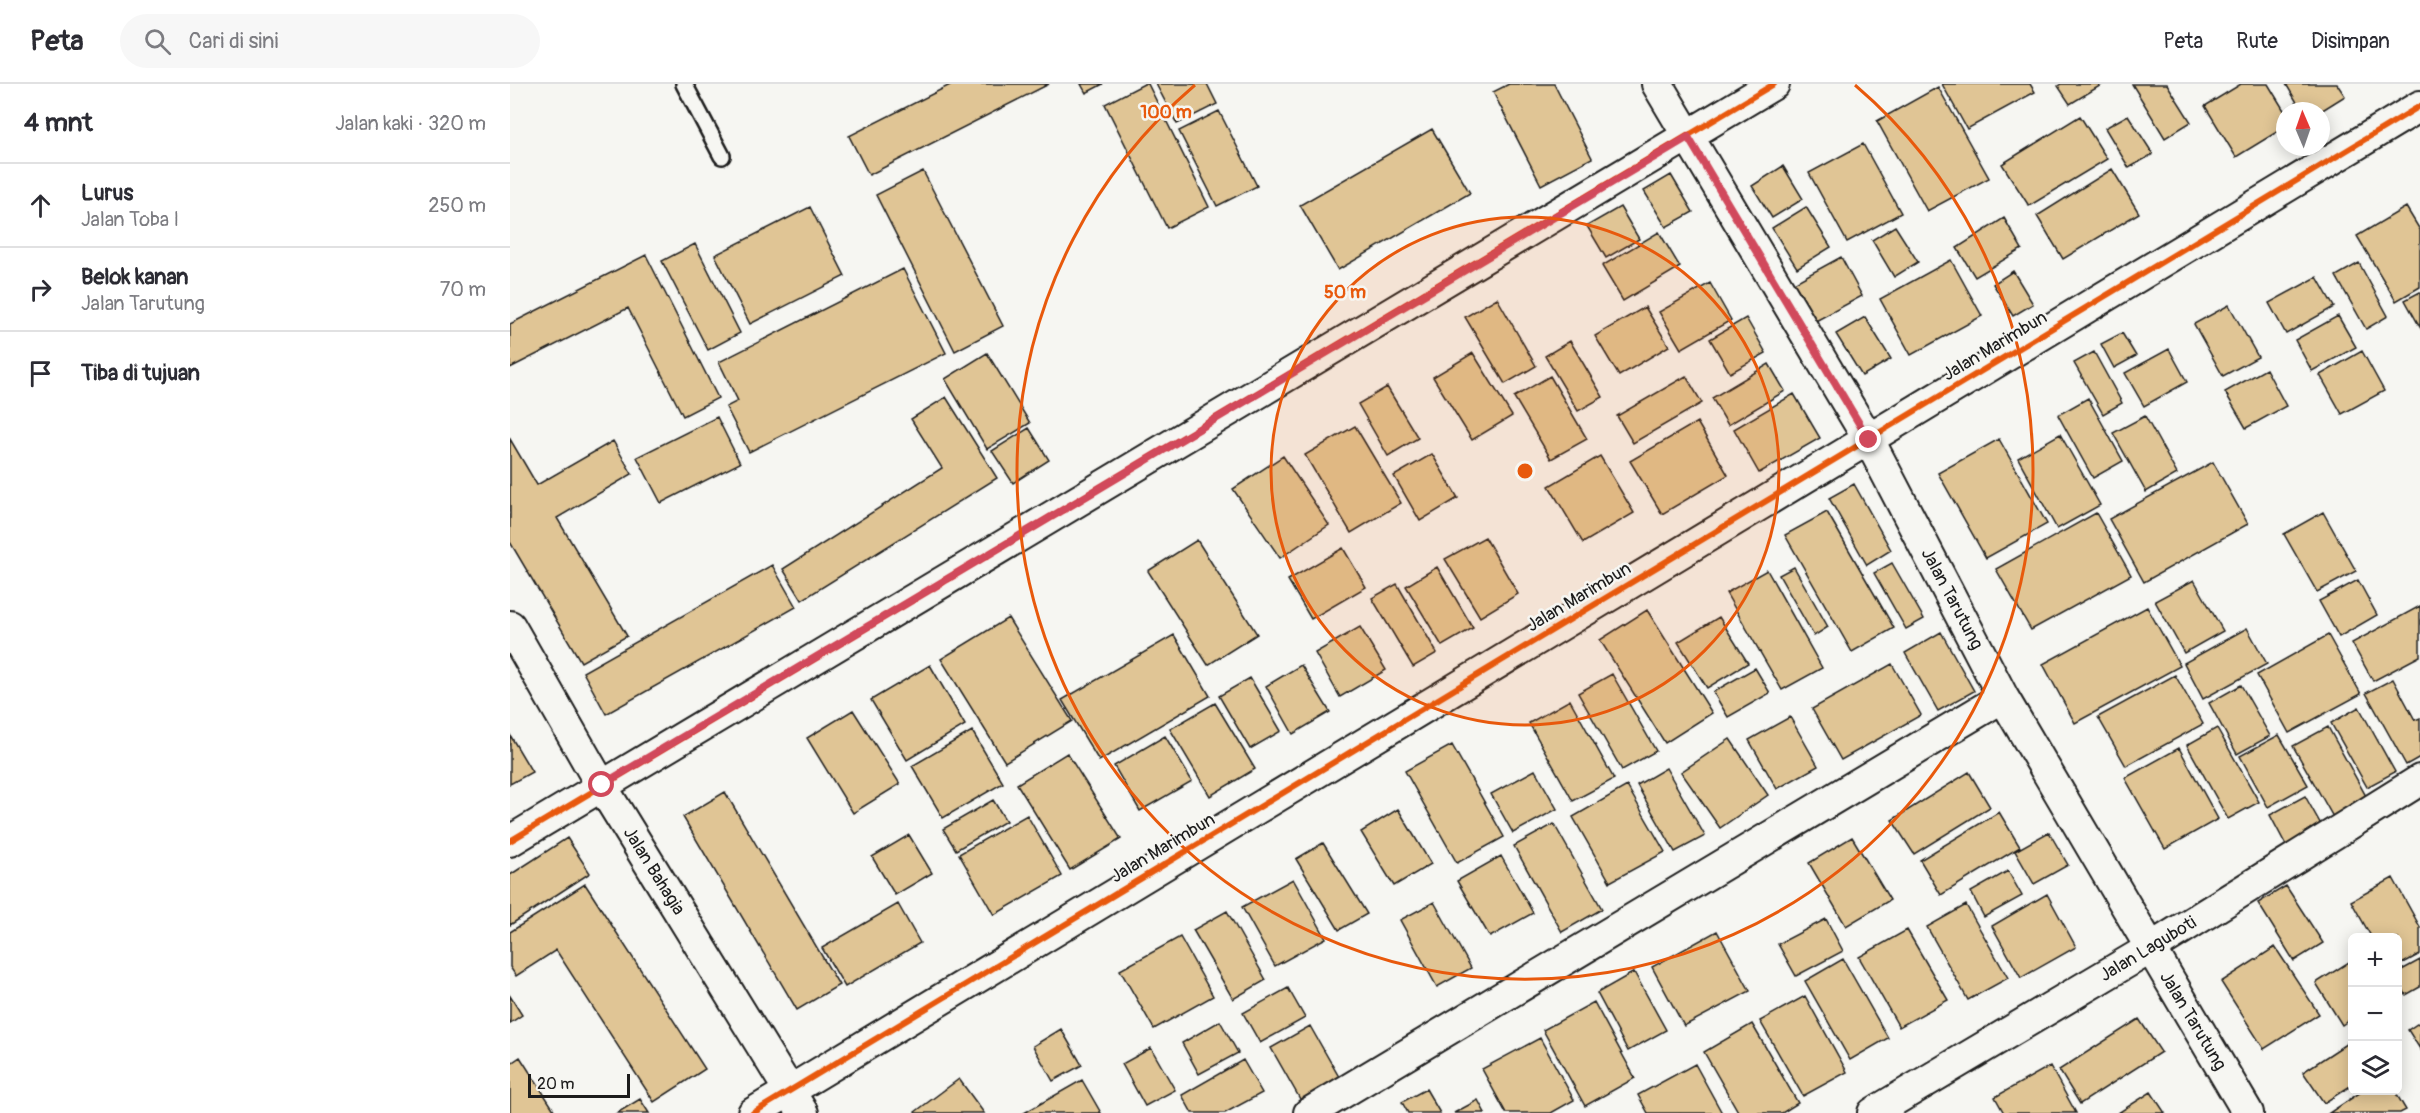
<!DOCTYPE html>
<html lang="id">
<meta charset="utf-8">
<style>
body{margin:0;font-family:Pangolin,sans-serif;background:#f7f7f7;color:#2b2b33}
.controls{position:absolute;right:18px;bottom:18px;display:grid;overflow:hidden;border-radius:9px;box-shadow:0 3px 15px #0003}
.controls button{width:54px;height:54px;display:grid;place-items:center;padding:0;border:0;border-bottom:2px solid #e1e1e2;background:#fff;color:#2b2b33;font:30px sans-serif}
.compass{position:absolute;left:1766px;top:18px;width:54px;height:54px;border-radius:50%;background:#fff;box-shadow:0 3px 15px #0003;rotate:358deg}
.scale{position:absolute;left:18px;bottom:15px;width:102px;box-sizing:border-box;padding-left:6px;border:3px solid #1c1c1c;border-top:0;font-size:16px;line-height:21px;white-space:nowrap;color:#1c1c1c;-webkit-text-stroke:4px #f6f6f2;paint-order:stroke}
.stop{position:absolute;width:18px;height:18px;margin:-14px;border:4px solid #d1495b;border-radius:50%;background:#fff}
.stop.end{background:#d1495b;border-color:#fff;box-shadow:0 2px 6px #0008}
.list{margin:0;padding:0;list-style:none}
h2{display:flex;justify-content:space-between;align-items:center;height:78px;margin:0;padding:0 24px;font-size:26px}
h2 small{font-size:20px;font-weight:400;color:#7c7c81}
.list li{display:grid;grid-template-columns:39px 1fr auto;gap:18px;align-items:center;box-sizing:border-box;height:84px;padding:0 24px;border-top:2px solid #e1e1e2}
.list b{display:block;font-size:22px;white-space:nowrap}
.list p{margin:0;font-size:20px;white-space:nowrap;color:#7c7c81}
.list em{font-size:20px;font-style:normal;color:#7c7c81}
.icon{flex:none;width:33px;height:33px;fill:none;stroke:currentColor;stroke-width:2;stroke-linecap:round;stroke-linejoin:round}
.map{position:relative;flex:none;width:1910px;height:1029px;overflow:hidden}
header{display:flex;align-items:center;gap:36px;box-sizing:border-box;height:84px;padding:0 30px;background:#fff;border-bottom:2px solid #e1e1e2}
header strong{font-size:28px}
nav{display:flex;gap:33px;margin-inline-start:auto;font-size:21px}
.search{width:420px;height:54px;background:#f7f7f7;display:flex;align-items:center;gap:15px;box-sizing:border-box;padding:0 21px;border-radius:33px;color:#7c7c81;font-size:22px}
main{display:flex}
aside{flex:1;background:#fff}
.map>svg:first-child{display:block}
.building{fill:#e0c595;stroke:#1c1c1c;stroke-width:1.5}
.lines{fill:none;stroke-linecap:round;stroke-linejoin:round}
.lane-casing{stroke:#1c1c1c;stroke-width:20}
.street-casing{stroke:#1c1c1c;stroke-width:34}
.lane{stroke:#f6f6f2;stroke-width:15}
.street{stroke:#f6f6f2;stroke-width:30}
.cycleway-casing{stroke:#f6f6f2;stroke-width:10}
.cycleway{stroke:#e8590c;stroke-width:6}
.route{stroke:#d1495b;stroke-width:8}
.ring{fill:none;stroke:#e8590c;stroke-width:3}
.labels{text-anchor:middle;dominant-baseline:central;stroke-width:5;stroke-linejoin:round;paint-order:stroke}
.street-label{font-size:18px;fill:#1c1c1c;stroke:#f6f6f2}
.centre{fill:#e8590c;stroke:#f6f6f2;stroke-width:3}
.ring-label{font-size:18px;text-anchor:middle;font-weight:bold;fill:#e8590c;stroke:#f6f6f2;stroke-width:5;stroke-linejoin:round;paint-order:stroke}
</style>
<header>
<strong>Peta</strong>
<div class="search"><svg class="icon" aria-label="search" viewBox="0 0 24 24"><circle cx="10" cy="10" r="6"/><path d="M15 15l6 6"/></svg>Cari di sini</div>
<nav><a>Peta</a><a>Rute</a><a>Disimpan</a></nav>
</header>
<main>
<aside>
<h2>4 mnt<small>Jalan kaki · 320 m</small></h2>
<ul class="list">
<li><svg class="icon" aria-label="ahead" viewBox="0 0 24 24"><path d="M12 20V5M6 11l6-6 6 6"/></svg><div><b>Lurus</b><p>Jalan Toba I</p></div><em>250 m</em></li>
<li><svg class="icon" aria-label="right" viewBox="0 0 24 24"><path d="M7 20v-9h11M14 6l5 5-5 5"/></svg><div><b>Belok kanan</b><p>Jalan Tarutung</p></div><em>70 m</em></li>
<li><svg class="icon" aria-label="arrive" viewBox="0 0 24 24"><path d="M6 21V4h12l-3 4 3 4H6"/></svg><div><b>Tiba di tujuan</b></div></li>
</ul>
</aside>
<div class="map">
<svg width="1910" height="1029" viewBox="0 0 1910 1029">
<rect width="100%" height="100%" fill="#f6f6f2"/>
<filter id="ink" filterUnits="userSpaceOnUse"><feTurbulence type="fractalNoise" baseFrequency=".0167" numOctaves="2"/><feDisplacementMap in="SourceGraphic" scale="12" xChannelSelector="R" yChannelSelector="G"/><feConvolveMatrix kernelMatrix="1 2 1 2 8 2 1 2 1" color-interpolation-filters="sRGB"/></filter>
<g filter="url(#ink)">
<!-- building -->
<path class="building" d="M 442,0 L 539,0 L 359,91 L 339,52 Z
M 571,0 L 593,0 L 576,9 Z
M 634,0 L 638,0 L 699,123 L 657,144 L 595,20 Z
M 646,0 L 697,0 L 707,20 L 667,40 Z
M 999,0 L 1044,0 L 1082,74 L 1031,101 L 983,8 Z
M 1432,0 L 1520,0 L 1525,8 L 1457,45 Z
M 1551,0 L 1593,0 L 1560,20 L 1548,2 Z
M 1622,0 L 1657,0 L 1681,38 L 1655,54 Z
M 1731,0 L 1758,0 L 1775,28 L 1775,43 L 1726,73 L 1695,22 Z
M 1776,0 L 1827,0 L 1835,12 L 1811,27 L 1792,27 Z
M 1428,3 L 1479,94 L 1417,127 L 1367,37 Z
M 709,27 L 747,102 L 707,122 L 669,47 Z
M 1618,31 L 1643,70 L 1619,84 L 1595,44 Z
M 1570,32 L 1597,75 L 1519,122 L 1492,80 Z
M 922,45 L 960,109 L 828,186 L 790,121 Z
M 1353,60 L 1391,129 L 1337,158 L 1299,89 Z
M 1273,82 L 1293,115 L 1262,134 L 1242,102 Z
M 1602,85 L 1629,129 L 1553,175 L 1527,132 Z
M 413,87 L 493,242 L 445,267 L 366,111 Z
M 1161,91 L 1183,128 L 1156,143 L 1134,107 Z
M 300,123 L 335,192 L 240,240 L 205,171 Z
M 1110,123 L 1129,155 L 1096,174 L 1077,142 Z
M 1296,123 L 1321,163 L 1287,184 L 1262,144 Z
M 1896,123 L 1910,146 L 1910,203 L 1886,217 L 1847,152 Z
M 1494,134 L 1512,165 L 1465,193 L 1447,164 Z
M 1385,142 L 1408,178 L 1384,193 L 1362,156 Z
M 1149,148 L 1170,183 L 1113,217 L 1092,182 Z
M 185,160 L 230,249 L 198,266 L 152,177 Z
M 136,171 L 208,314 L 173,332 L 118,224 L 0,284 L 0,240 Z
M 1331,173 L 1352,212 L 1302,239 L 1280,201 Z
M 1441,176 L 1472,232 L 1401,271 L 1370,215 Z
M 1849,179 L 1878,232 L 1856,245 L 1826,192 Z
M 393,185 L 436,269 L 239,368 L 216,323 L 228,317 L 209,278 Z
M 1503,187 L 1523,220 L 1503,232 L 1483,200 Z
M 1807,193 L 1824,223 L 1776,250 L 1759,219 Z
M 1200,199 L 1221,236 L 1171,265 L 1149,228 Z
M 1910,208 L 1910,243 L 1895,216 Z
M 987,214 L 1026,282 L 995,300 L 955,233 Z
M 1719,221 L 1748,273 L 1713,292 L 1684,240 Z
M 1135,223 L 1159,262 L 1109,292 L 1085,252 Z
M 1828,232 L 1846,263 L 1802,287 L 1785,256 Z
M 1355,233 L 1381,275 L 1352,292 L 1326,250 Z
M 1236,234 L 1256,269 L 1220,289 L 1200,255 Z
M 1612,249 L 1626,272 L 1604,284 L 1591,260 Z
M 1060,257 L 1093,313 L 1068,327 L 1035,272 Z
M 1659,265 L 1677,298 L 1634,322 L 1615,289 Z
M 1852,267 L 1874,307 L 1832,330 L 1810,291 Z
M 1584,268 L 1612,319 L 1593,330 L 1564,279 Z
M 477,269 L 520,339 L 477,365 L 435,295 Z
M 963,269 L 1002,332 L 962,356 L 923,293 Z
M 1259,280 L 1275,307 L 1218,341 L 1202,314 Z
M 1756,285 L 1776,322 L 1736,344 L 1715,308 Z
M 1040,292 L 1077,355 L 1041,375 L 1004,313 Z
M 1176,292 L 1192,319 L 1123,359 L 1107,332 Z
M 877,303 L 908,354 L 878,372 L 848,320 Z
M 1284,310 L 1310,354 L 1249,389 L 1224,345 Z
M 436,313 L 487,394 L 292,516 L 273,485 L 432,384 L 401,335 Z
M 1578,314 L 1613,377 L 1583,394 L 1548,331 Z
M 1635,332 L 1667,390 L 1636,408 L 1603,349 Z
M 207,333 L 230,379 L 151,419 L 127,373 Z
M 1187,338 L 1218,391 L 1152,430 L 1120,377 Z
M 845,342 L 891,419 L 841,449 L 795,371 Z
M 519,344 L 539,376 L 503,399 L 482,367 Z
M 1550,350 L 1590,421 L 1547,445 L 1508,374 Z
M 0,355 L 27,401 L 103,357 L 122,390 L 47,434 L 117,552 L 71,578 L 0,458 Z
M 1489,355 L 1537,440 L 1476,474 L 1428,389 Z
M 922,370 L 948,414 L 910,437 L 884,392 Z
M 773,372 L 819,441 L 770,474 L 723,405 Z
M 1090,372 L 1124,429 L 1073,459 L 1039,402 Z
M 1703,378 L 1738,440 L 1634,498 L 1599,435 Z
M 1344,400 L 1381,466 L 1357,481 L 1319,414 Z
M 1317,428 L 1384,544 L 1342,568 L 1275,451 Z
M 1813,428 L 1846,487 L 1807,508 L 1774,450 Z
M 1586,429 L 1621,491 L 1521,546 L 1486,485 Z
M 975,453 L 1008,510 L 970,533 L 935,475 Z
M 687,456 L 747,550 L 698,581 L 638,487 Z
M 833,464 L 856,503 L 801,535 L 778,496 Z
M 1382,479 L 1414,535 L 1396,545 L 1364,489 Z
M 262,481 L 286,523 L 96,630 L 73,588 Z
M 927,483 L 963,544 L 932,562 L 896,502 Z
M 1284,483 L 1318,543 L 1304,552 L 1269,491 Z
M 1257,486 L 1312,584 L 1272,606 L 1216,509 Z
M 1684,496 L 1713,547 L 1674,569 L 1645,517 Z
M 1848,496 L 1867,531 L 1829,553 L 1809,517 Z
M 887,500 L 927,569 L 903,583 L 862,514 Z
M 1910,522 L 1910,572 L 1863,597 L 1842,559 Z
M 1637,523 L 1670,582 L 1565,639 L 1533,580 Z
M 1137,526 L 1202,629 L 1155,659 L 1090,556 Z
M 1209,533 L 1238,579 L 1197,604 L 1168,558 Z
M 498,534 L 562,637 L 495,678 L 431,575 Z
M 850,543 L 876,586 L 830,613 L 805,569 Z
M 1737,544 L 1757,580 L 1693,615 L 1674,579 Z
M 1431,548 L 1464,607 L 1428,627 L 1395,569 Z
M 664,551 L 700,612 L 589,677 L 552,616 Z
M 1818,551 L 1851,610 L 1779,649 L 1747,591 Z
M 1382,580 L 1411,631 L 1331,676 L 1302,625 Z
M 420,581 L 455,641 L 397,676 L 361,616 Z
M 791,581 L 820,628 L 783,650 L 756,602 Z
M 1245,584 L 1260,609 L 1218,633 L 1203,608 Z
M 1102,590 L 1146,667 L 1112,686 L 1068,609 Z
M 1665,591 L 1693,640 L 1616,682 L 1588,633 Z
M 740,594 L 771,647 L 740,665 L 709,612 Z
M 1883,595 L 1905,636 L 1910,634 L 1910,673 L 1896,681 L 1856,609 Z
M 1731,601 L 1760,652 L 1727,670 L 1699,619 Z
M 1060,616 L 1104,695 L 1063,717 L 1019,639 Z
M 705,619 L 745,685 L 700,712 L 660,645 Z
M 1849,623 L 1885,688 L 1857,703 L 1821,639 Z
M 343,626 L 390,700 L 343,729 L 297,654 Z
M 1280,633 L 1308,682 L 1267,705 L 1239,656 Z
M 1818,643 L 1857,714 L 1823,733 L 1783,662 Z
M 1707,644 L 1749,718 L 1718,735 L 1677,661 Z
M 462,647 L 493,699 L 433,734 L 402,682 Z
M 0,651 L 22,688 L 0,700 Z
M 1769,651 L 1798,701 L 1758,723 L 1730,672 Z
M 655,652 L 682,697 L 630,727 L 604,682 Z
M 1220,655 L 1258,711 L 1210,744 L 1171,688 Z
M 942,661 L 994,753 L 947,779 L 895,687 Z
M 1669,664 L 1708,735 L 1655,765 L 1615,694 Z
M 557,669 L 611,755 L 560,786 L 507,700 Z
M 1156,684 L 1195,752 L 1165,768 L 1127,701 Z
M 1025,686 L 1047,725 L 1003,749 L 981,710 Z
M 1459,688 L 1480,723 L 1404,770 L 1382,736 Z
M 1117,702 L 1155,768 L 1100,798 L 1063,733 Z
M 215,708 L 329,901 L 287,926 L 173,733 Z
M 1795,712 L 1814,746 L 1778,765 L 1760,731 Z
M 483,716 L 496,737 L 446,766 L 433,745 Z
M 888,725 L 921,780 L 884,802 L 851,748 Z
M 1489,728 L 1510,763 L 1431,811 L 1410,776 Z
M 517,731 L 552,792 L 484,831 L 449,770 Z
M 1044,740 L 1092,825 L 1052,848 L 1004,762 Z
M 1539,748 L 1558,781 L 1524,800 L 1505,767 Z
M 399,751 L 422,789 L 385,811 L 362,773 Z
M 1342,753 L 1380,816 L 1336,842 L 1299,779 Z
M 57,754 L 80,789 L 0,841 L 0,791 Z
M 813,759 L 857,830 L 829,846 L 786,775 Z
M 991,772 L 1023,829 L 980,853 L 947,797 Z
M 1498,787 L 1512,812 L 1474,833 L 1461,808 Z
M 1883,794 L 1910,843 L 1910,870 L 1888,882 L 1888,854 L 1862,854 L 1841,817 Z
M 783,795 L 816,854 L 765,882 L 732,823 Z
M 75,800 L 195,985 L 144,1018 L 46,866 L 6,892 L 0,883 L 0,848 Z
M 1776,802 L 1813,859 L 1784,877 L 1748,819 Z
M 1537,810 L 1566,863 L 1511,894 L 1482,842 Z
M 924,818 L 961,884 L 927,903 L 890,836 Z
M 388,820 L 410,859 L 335,903 L 312,864 Z
M 1456,821 L 1498,894 L 1458,916 L 1417,843 Z
M 717,827 L 756,896 L 723,915 L 683,846 Z
M 1316,835 L 1333,867 L 1286,892 L 1268,860 Z
M 1397,846 L 1438,916 L 1389,943 L 1349,873 Z
M 1207,847 L 1240,907 L 1174,942 L 1142,883 Z
M 670,853 L 703,912 L 644,945 L 610,886 Z
M 1765,863 L 1809,930 L 1754,965 L 1711,898 Z
M 1333,875 L 1378,954 L 1340,976 L 1295,897 Z
M 1842,876 L 1842,934 L 1832,941 L 1806,899 Z
M 1910,876 L 1910,903 L 1896,911 L 1888,895 L 1888,888 Z
M 1124,888 L 1156,946 L 1118,967 L 1087,909 Z
M 778,904 L 795,934 L 750,959 L 733,929 Z
M 0,912 L 12,931 L 0,939 Z
M 1295,912 L 1337,988 L 1293,1012 L 1250,937 Z
M 1084,918 L 1125,994 L 1075,1022 L 1033,946 Z
M 1629,935 L 1651,968 L 1570,1020 L 1549,986 Z
M 710,937 L 728,969 L 689,990 L 672,959 Z
M 1910,938 L 1910,965 L 1898,946 Z
M 1242,940 L 1288,1019 L 1272,1029 L 1229,1029 L 1194,968 Z
M 800,942 L 833,1000 L 794,1022 L 761,964 Z
M 551,945 L 572,981 L 543,997 L 523,962 Z
M 1030,954 L 1064,1016 L 1041,1029 L 996,1029 L 972,985 Z
M 1842,956 L 1842,1001 L 1814,1019 L 1793,988 Z
M 641,964 L 665,1006 L 635,1022 L 612,980 Z
M 10,973 L 46,1029 L 0,1029 L 0,980 Z
M 733,976 L 752,1009 L 715,1029 L 682,1029 L 672,1011 Z
M 1185,980 L 1212,1029 L 1138,1029 L 1128,1011 Z
M 1540,982 L 1566,1029 L 1494,1029 L 1485,1013 Z
M 449,995 L 474,1029 L 406,1029 L 405,1028 Z
M 572,996 L 591,1029 L 514,1029 Z
M 916,1005 L 930,1029 L 898,1029 L 892,1018 Z
M 1854,1006 L 1884,1006 L 1896,1026 L 1890,1029 L 1819,1029 Z
M 1641,1008 L 1655,1029 L 1608,1029 Z
M 130,1015 L 139,1029 L 107,1029 Z
M 968,1016 L 975,1029 L 944,1029 Z"/>
<g class="lines">
<defs>
<path id="lane" d="M 174,0 L 212,72"/>
<path id="street" d="M 1147,0 L 1359,356 L 1493,613 L 1738,1029
M 0,542 L 91,701 L 293,1029
M 0,757 L 1264,0
M 243,1029 L 1910,22
M 799,1029 L 1493,613
M 1363,1029 L 1641,864 L 1910,696"/>
</defs>
<!-- lane casing -->
<use href="#lane" class="lane-casing"/>
<!-- street casing -->
<use href="#street" class="street-casing"/>
<!-- lane -->
<use href="#lane" class="lane"/>
<!-- street -->
<use href="#street" class="street"/>
<defs>
<path id="cycleway" d="M 0,757 L 1264,0
M 243,1029 L 1910,22"/>
</defs>
<!-- cycleway casing -->
<use href="#cycleway" class="cycleway-casing"/>
<!-- cycleway -->
<use href="#cycleway" class="cycleway"/>
</g>
</g>
<g class="lines" filter="url(#ink)">
<!-- route -->
<path class="route" d="M 92,701 L 1178,53 L 1359,356"/>
</g>
<!-- distance rings -->
<circle cx="1015" cy="387" r="254" fill="#e8590c" fill-opacity=".12"/>
<g class="ring">
<circle cx="1015" cy="387" r="254"/>
<path d="M1345 1A508 508 0 1 1 685 1"/>
</g>
<g class="labels">
<!-- street labels -->
<g class="street-label">
<text transform="translate(1485 262) rotate(-31)">Jalan Marimbun</text>
<text transform="translate(1069 513) rotate(-31)">Jalan Marimbun</text>
<text transform="translate(1442 515) rotate(62)">Jalan Tarutung</text>
<text transform="translate(653 764) rotate(-31)">Jalan Marimbun</text>
<text transform="translate(144 787) rotate(58)">Jalan Bahagia</text>
<text transform="translate(1638 865) rotate(-31)">Jalan Laguboti</text>
<text transform="translate(1683 937) rotate(59)">Jalan Tarutung</text>
</g>
</g>
<circle cx="1015" cy="387" r="9" class="centre"/>
<g class="ring-label">
<text x="656" y="34">100 m</text>
<text x="835" y="214">50 m</text>
</g>
</svg>
<div class="controls">
<button>+</button>
<button>−</button>
<button><svg class="icon" aria-label="layers" viewBox="0 0 24 24"><path d="M12 4l9 5-9 5-9-5zM3 14l9 5 9-5"/></svg></button>
</div>
<svg class="compass" viewBox="-18 -18 36 36"><path d="M0-13l5 13h-10z" fill="#e53935"/><path d="M0 13l5-13h-10z" fill="#7c7c81"/></svg>
<div class="scale">20 m</div>
<div class="stop" style="left:92px;top:701px"></div>
<div class="stop end" style="left:1359px;top:356px"></div>
</div>
</main>
